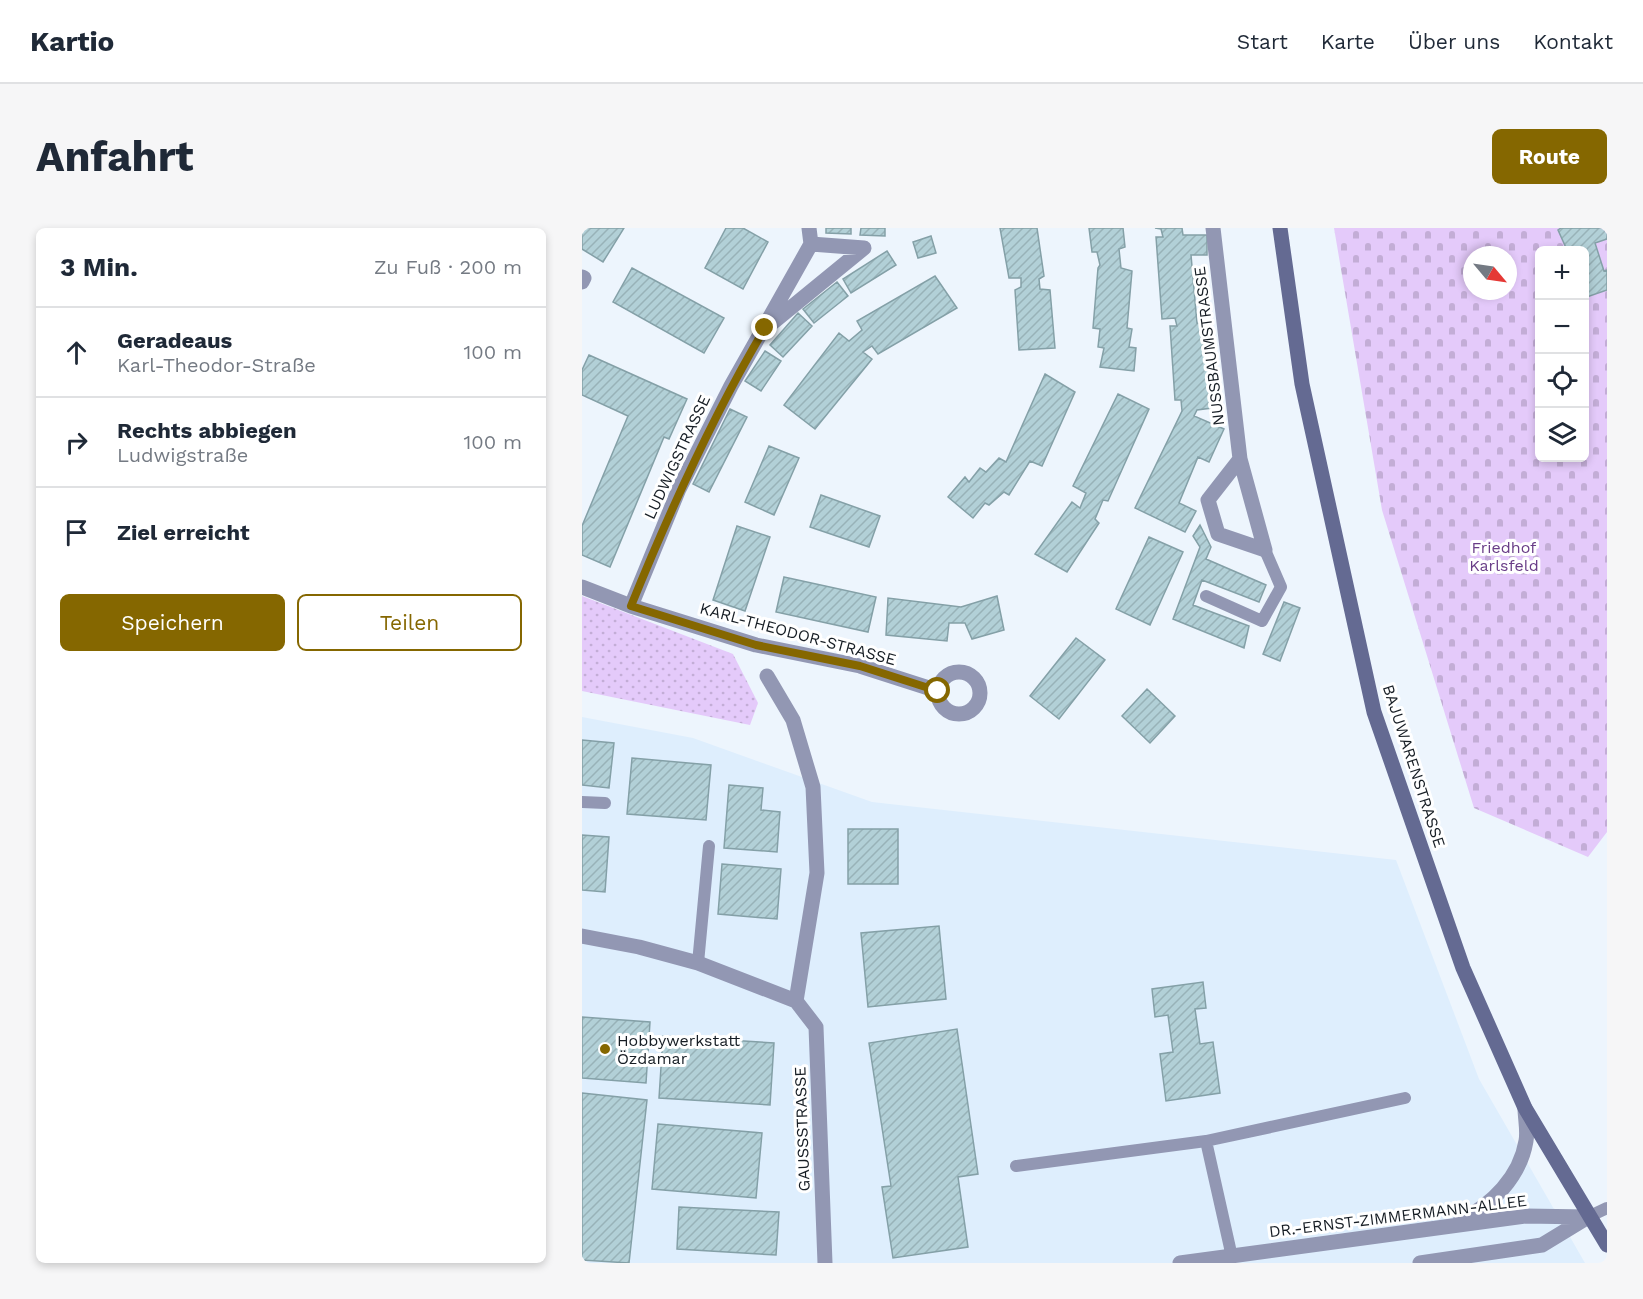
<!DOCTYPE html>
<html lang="de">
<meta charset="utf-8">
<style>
body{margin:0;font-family:"Work Sans",sans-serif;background:#f6f6f7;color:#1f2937}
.controls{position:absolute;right:18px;top:18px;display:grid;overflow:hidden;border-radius:9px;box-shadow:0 3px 9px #0003}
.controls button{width:54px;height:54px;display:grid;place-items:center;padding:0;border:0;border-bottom:2px solid #e0e1e3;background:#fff;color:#1f2937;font:30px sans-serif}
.compass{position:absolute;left:881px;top:18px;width:54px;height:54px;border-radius:50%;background:#fff;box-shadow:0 3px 9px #0003;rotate:119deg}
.stop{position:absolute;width:18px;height:18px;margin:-14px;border:4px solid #856700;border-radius:50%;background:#fff}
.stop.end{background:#856700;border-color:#fff;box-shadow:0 2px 6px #0008}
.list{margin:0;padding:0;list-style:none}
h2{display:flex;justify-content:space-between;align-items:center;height:78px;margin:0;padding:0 24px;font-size:26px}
h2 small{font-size:20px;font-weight:400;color:#747a83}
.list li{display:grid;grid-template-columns:39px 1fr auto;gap:18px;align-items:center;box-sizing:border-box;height:90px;padding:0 24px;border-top:2px solid #e0e1e3}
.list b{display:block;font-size:22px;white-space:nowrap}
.list p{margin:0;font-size:20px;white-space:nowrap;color:#747a83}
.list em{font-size:20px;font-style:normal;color:#747a83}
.actions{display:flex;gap:12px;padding:18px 24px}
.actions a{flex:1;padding:14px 0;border:2px solid #856700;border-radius:9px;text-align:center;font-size:21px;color:#856700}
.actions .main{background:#856700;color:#fff}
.icon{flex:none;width:33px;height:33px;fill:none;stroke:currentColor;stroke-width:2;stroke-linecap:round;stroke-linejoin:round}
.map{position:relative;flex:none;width:1025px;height:1035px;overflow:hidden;border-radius:9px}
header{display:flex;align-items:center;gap:36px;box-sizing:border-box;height:84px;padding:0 30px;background:#fff;border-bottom:2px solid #e0e1e3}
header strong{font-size:28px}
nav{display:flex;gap:33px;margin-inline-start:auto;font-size:21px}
.intro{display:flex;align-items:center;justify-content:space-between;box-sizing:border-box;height:144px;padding:0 36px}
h1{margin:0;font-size:42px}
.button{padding:15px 27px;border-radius:9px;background:#856700;color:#fff;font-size:21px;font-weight:700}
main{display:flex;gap:36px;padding:0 36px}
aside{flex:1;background:#fff;border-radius:9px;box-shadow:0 3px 9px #0003}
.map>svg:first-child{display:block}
.built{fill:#deeefd}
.grass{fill:url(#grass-dots)}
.cemetery{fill:url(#cemetery-stones);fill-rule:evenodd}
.building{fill:url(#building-hatch);stroke:#84a0a7;stroke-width:1.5}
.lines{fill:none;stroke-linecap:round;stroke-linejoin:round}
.lane{stroke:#9297b3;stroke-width:12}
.street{stroke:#9297b3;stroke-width:15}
.secondary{stroke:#646a92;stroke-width:15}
.route{stroke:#856700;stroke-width:8}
.poi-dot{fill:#856700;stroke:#fff;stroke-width:2}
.labels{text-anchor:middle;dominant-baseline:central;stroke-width:6;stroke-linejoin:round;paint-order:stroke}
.street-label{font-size:16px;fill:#161d24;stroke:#fff}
.park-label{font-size:16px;fill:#693d87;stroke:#fff}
.poi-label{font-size:16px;fill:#161d24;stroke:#fff;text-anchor:start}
</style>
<header>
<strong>Kartio</strong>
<nav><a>Start</a><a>Karte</a><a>Über uns</a><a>Kontakt</a></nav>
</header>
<div class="intro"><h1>Anfahrt</h1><a class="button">Route</a></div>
<main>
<aside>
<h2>3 Min.<small>Zu Fuß · 200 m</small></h2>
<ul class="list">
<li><svg class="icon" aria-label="ahead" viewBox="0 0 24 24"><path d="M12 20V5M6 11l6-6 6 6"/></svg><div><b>Geradeaus</b><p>Karl-Theodor-Straße</p></div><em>100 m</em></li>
<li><svg class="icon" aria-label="right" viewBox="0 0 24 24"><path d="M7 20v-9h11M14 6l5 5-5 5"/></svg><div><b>Rechts abbiegen</b><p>Ludwigstraße</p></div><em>100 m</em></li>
<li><svg class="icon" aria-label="arrive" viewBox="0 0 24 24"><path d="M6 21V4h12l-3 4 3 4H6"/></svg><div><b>Ziel erreicht</b></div></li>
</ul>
<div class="actions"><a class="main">Speichern</a><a>Teilen</a></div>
</aside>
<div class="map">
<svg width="1025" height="1035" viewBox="0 0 1025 1035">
<defs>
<pattern id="grass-dots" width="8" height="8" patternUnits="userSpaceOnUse" patternTransform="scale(1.5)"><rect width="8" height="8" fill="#e4cafa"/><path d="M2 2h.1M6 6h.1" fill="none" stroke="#c3add6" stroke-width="1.8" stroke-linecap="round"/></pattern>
<pattern id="cemetery-stones" width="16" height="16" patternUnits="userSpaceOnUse" patternTransform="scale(1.5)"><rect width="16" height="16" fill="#e4cafa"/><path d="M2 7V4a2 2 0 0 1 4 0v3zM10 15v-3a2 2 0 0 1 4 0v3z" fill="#c3add6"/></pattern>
<pattern id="building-hatch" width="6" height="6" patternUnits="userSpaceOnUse" patternTransform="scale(1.5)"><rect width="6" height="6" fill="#b2d0d7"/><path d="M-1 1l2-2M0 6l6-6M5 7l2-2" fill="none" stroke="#98b2b8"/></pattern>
</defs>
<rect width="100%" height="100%" fill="#edf5fd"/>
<!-- built -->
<path class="built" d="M 0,489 L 111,510 L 290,574 L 814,632 L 897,851 L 1003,1035 L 0,1035 Z"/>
<!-- grass -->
<path class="grass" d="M 0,368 L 151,426 L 176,475 L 168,497 L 0,463 Z"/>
<!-- cemetery -->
<path class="cemetery" d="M 752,0 L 1025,0 L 1025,604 L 1006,629 L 892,580 L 800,282 ZM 957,22 L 1002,22 L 1002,230 L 957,230 ZM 890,27 L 926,27 L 926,63 L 890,63 Z"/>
<!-- building -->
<path class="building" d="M 0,0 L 42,0 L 21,34 L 0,21 Z
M 144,0 L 161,0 L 186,14 L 161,61 L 123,40 Z
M 244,0 L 269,0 L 269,6 L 244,5 Z
M 279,0 L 303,0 L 303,8 L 278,7 Z
M 418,0 L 455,0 L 462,48 L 457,51 L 458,61 L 468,62 L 473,120 L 437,122 L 433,62 L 439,59 L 439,50 L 427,50 Z
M 507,0 L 541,0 L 543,19 L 537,21 L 539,40 L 550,43 L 545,100 L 550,101 L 547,119 L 554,120 L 552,143 L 518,139 L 522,120 L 516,119 L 518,101 L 511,100 L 516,40 L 518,37 L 515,24 L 510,24 Z
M 600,0 L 601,7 L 625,7 L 625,27 L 609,27 L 615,95 L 624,96 L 630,180 L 615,182 L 612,188 L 642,201 L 627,234 L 616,229 L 597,275 L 614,283 L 603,304 L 553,280 L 600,183 L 599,172 L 593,172 L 588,98 L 595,98 L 593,90 L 580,91 L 574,9 L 581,9 L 579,1 L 573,0 Z
M 979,0 L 1025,0 L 1025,11 L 1013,15 L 1022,43 L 1025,42 L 1025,62 L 1002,70 L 1002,22 L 985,22 L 976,2 Z
M 349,8 L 354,25 L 336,30 L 331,14 Z
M 305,23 L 314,37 L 269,65 L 261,51 Z
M 50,40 L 142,90 L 122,125 L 31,74 Z
M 353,48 L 375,80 L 296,126 L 290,118 L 281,124 L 290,131 L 233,201 L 202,177 L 257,105 L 267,113 L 280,102 L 275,93 Z
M 255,54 L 266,68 L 232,95 L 221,81 Z
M 216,85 L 230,98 L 201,129 L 188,117 Z
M 183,123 L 199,133 L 179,163 L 163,153 Z
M 7,127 L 105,171 L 87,211 L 82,209 L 28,339 L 0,327 L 0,298 L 46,188 L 0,167 L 0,142 Z
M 463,146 L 493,164 L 460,238 L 448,233 L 427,267 L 422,264 L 407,277 L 403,275 L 391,290 L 366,269 L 383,249 L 387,254 L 398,240 L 404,244 L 417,230 L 424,234 Z
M 536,166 L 567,181 L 526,273 L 521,272 L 513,291 L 517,295 L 485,344 L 453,326 L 490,274 L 498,280 L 504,265 L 491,258 Z
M 148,181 L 165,189 L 127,264 L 111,256 Z
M 187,218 L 217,230 L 192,287 L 163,274 Z
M 239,267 L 298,288 L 287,319 L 228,299 Z
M 618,297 L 629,319 L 624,331 L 684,357 L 677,374 L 620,352 L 611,377 L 667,398 L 662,420 L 591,391 L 618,319 L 611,308 Z
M 155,298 L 188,309 L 163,383 L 131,372 Z
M 567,309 L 601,324 L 568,397 L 534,381 Z
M 202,349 L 294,369 L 286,404 L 194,384 Z
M 415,368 L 422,402 L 390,411 L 383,395 L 367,395 L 365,413 L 304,407 L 306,370 L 379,379 Z
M 702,374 L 718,380 L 698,433 L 681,426 Z
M 494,410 L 523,432 L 477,491 L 448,468 Z
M 565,461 L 593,488 L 568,515 L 540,488 Z
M 0,512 L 32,515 L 27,560 L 0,557 Z
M 50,530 L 129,537 L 124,592 L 45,586 Z
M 147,557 L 181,560 L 179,582 L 198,584 L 195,624 L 142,620 Z
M 266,601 L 316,601 L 316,656 L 266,656 Z
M 0,607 L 27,609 L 23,664 L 0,662 Z
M 140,636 L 199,641 L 195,691 L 136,686 Z
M 357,698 L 364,771 L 286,779 L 279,705 Z
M 621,754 L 624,780 L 613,781 L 618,816 L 631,814 L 638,865 L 584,873 L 578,826 L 591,824 L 586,787 L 573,789 L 570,761 Z
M 0,789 L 68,794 L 64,855 L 0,850 Z
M 375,801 L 396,946 L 376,949 L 386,1019 L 311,1030 L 300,959 L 309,958 L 287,815 Z
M 81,808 L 192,815 L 188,877 L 77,870 Z
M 0,865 L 65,872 L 47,1035 L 0,1032 Z
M 76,896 L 180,905 L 174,970 L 70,961 Z
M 97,979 L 197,984 L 194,1027 L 95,1021 Z"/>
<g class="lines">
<!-- lane -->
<path class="lane" d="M 624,368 L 680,393 L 699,359 L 683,322
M 0,574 L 23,575
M 116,735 L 127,618
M 434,938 L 624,913
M 1006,989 L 1025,980
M 648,1035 L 648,1020 L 624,913 L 823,870"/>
<!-- street -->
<path class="street" d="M 631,0 L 658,231
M 229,16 L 282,20
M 0,49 L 2,50 L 0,54
M 189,96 L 282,20
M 658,231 L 683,322 L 636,306 L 626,272 Z
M 0,359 L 49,378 L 174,417 L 278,438 L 356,463
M 49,378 L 97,261 L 149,158 L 229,16 L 227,0
M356 465a21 21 0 1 1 42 0a21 21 0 1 1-42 0Z
M 185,448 L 211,492 L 231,559 L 235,645 L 214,773
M 0,708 L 57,719 L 116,735 L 214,773 L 234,799 L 243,1035
M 878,993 C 910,977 938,949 944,913 C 946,903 943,890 943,880
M 598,1035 L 943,988 L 1006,989
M 838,1035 L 960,1017 L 1006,989"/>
<!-- secondary -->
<path class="secondary" d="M 698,0 L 720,156 L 792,484 L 881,740 L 943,880 L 1025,1017"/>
</g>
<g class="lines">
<!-- route -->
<path class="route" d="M 183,100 C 130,189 88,282 49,378 L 174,417 L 278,438 L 356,463"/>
</g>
<!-- markers -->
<circle class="poi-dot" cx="23" cy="821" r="6"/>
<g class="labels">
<!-- street labels -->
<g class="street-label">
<text transform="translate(627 118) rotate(-97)">NUSSBAUMSTRASSE</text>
<text transform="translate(95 229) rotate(-65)">LUDWIGSTRASSE</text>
<text transform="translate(216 406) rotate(15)">KARL-THEODOR-STRASSE</text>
<text transform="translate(832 538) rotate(72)">BAJUWARENSTRASSE</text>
<text transform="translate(220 901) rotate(-92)">GAUSSSTRASSE</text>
<text transform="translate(816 988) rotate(-7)">DR.-ERNST-ZIMMERMANN-ALLEE</text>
</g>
<!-- park labels -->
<g class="park-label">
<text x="922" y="319">Friedhof<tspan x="922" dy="18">Karlsfeld</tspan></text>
</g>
<!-- poi labels -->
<g class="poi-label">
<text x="35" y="812">Hobbywerkstatt<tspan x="35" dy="18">Özdamar</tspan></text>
</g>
</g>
</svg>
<div class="controls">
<button>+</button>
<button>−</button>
<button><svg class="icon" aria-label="locate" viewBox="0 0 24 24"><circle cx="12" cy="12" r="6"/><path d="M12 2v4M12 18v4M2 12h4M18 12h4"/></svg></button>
<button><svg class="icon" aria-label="layers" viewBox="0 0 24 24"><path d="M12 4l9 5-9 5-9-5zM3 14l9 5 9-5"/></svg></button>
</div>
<svg class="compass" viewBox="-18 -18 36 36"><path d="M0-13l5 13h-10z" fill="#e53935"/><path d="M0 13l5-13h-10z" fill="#747a83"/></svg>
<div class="stop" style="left:356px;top:463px"></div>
<div class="stop end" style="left:183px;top:100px"></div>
</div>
</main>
